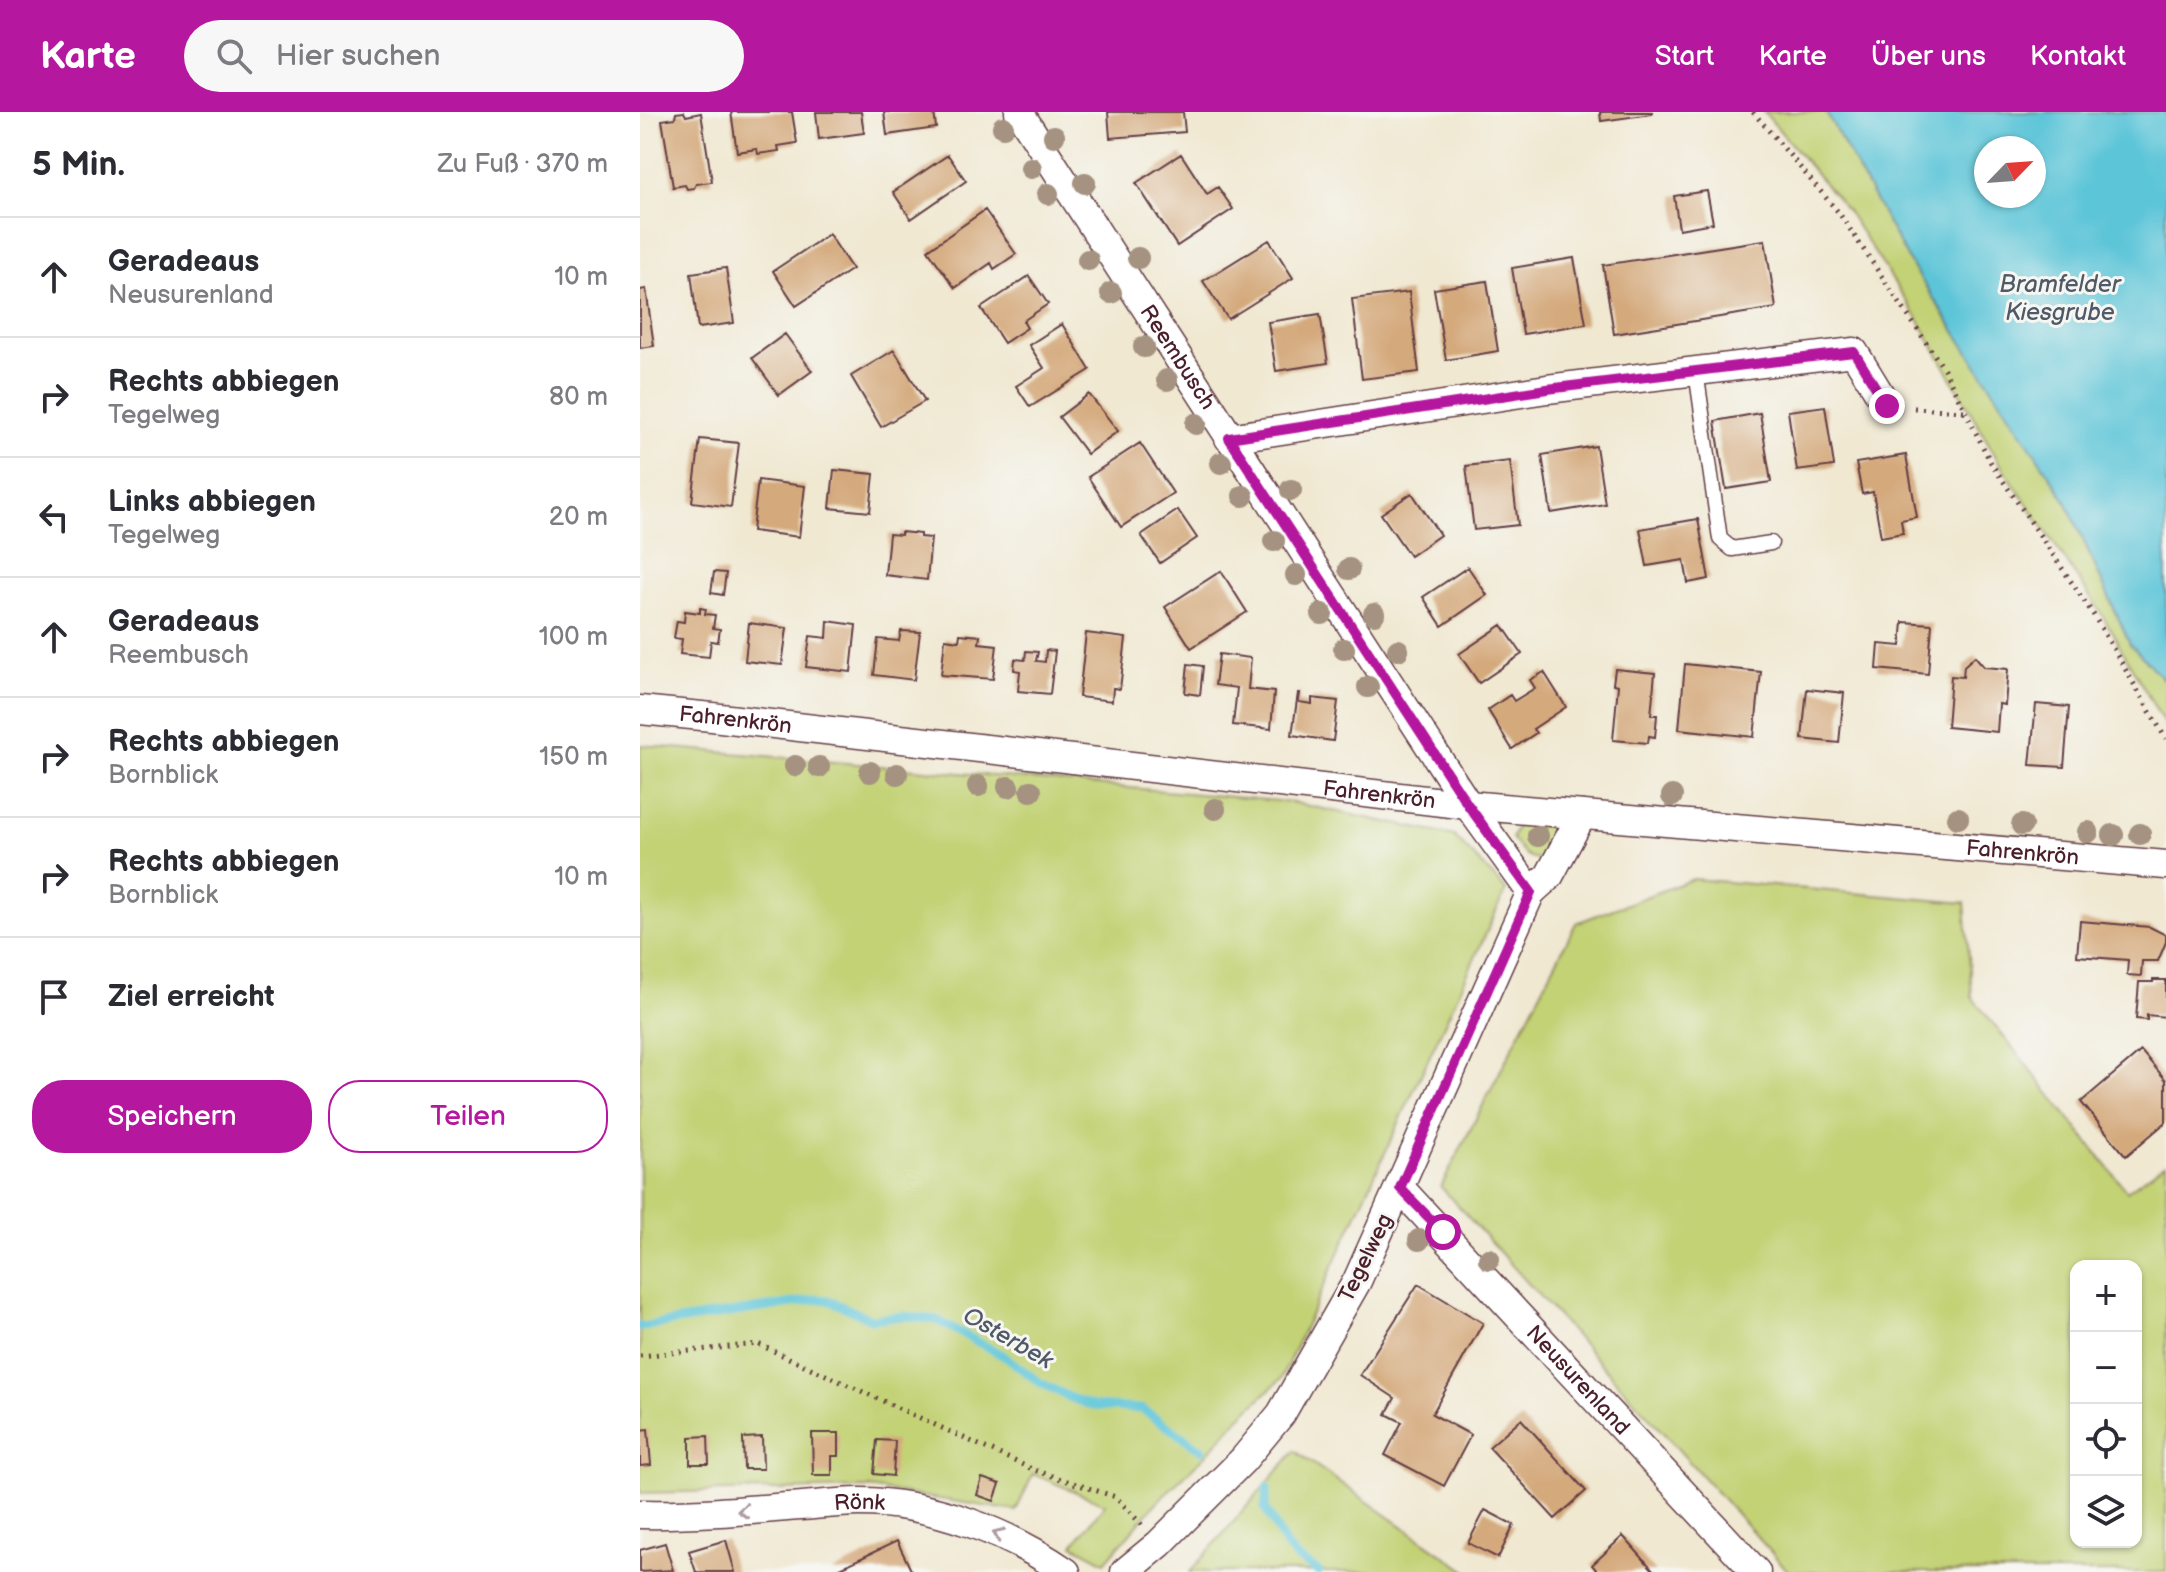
<!DOCTYPE html>
<html lang="de">
<meta charset="utf-8">
<style>
body{margin:0;font-family:"Balsamiq Sans",sans-serif;background:#f7f7f7;color:#2b2b33}
.controls{position:absolute;right:24px;bottom:24px;display:grid;overflow:hidden;border-radius:16px;box-shadow:0 2px 6px #0004}
.controls button{width:72px;height:72px;display:grid;place-items:center;padding:0;border:0;border-bottom:2px solid #e1e1e2;background:#fff;color:#2b2b33;font:40px sans-serif}
.compass{position:absolute;left:1334px;top:24px;width:72px;height:72px;border-radius:50%;background:#fff;box-shadow:0 2px 6px #0004;rotate:65deg}
.stop{position:absolute;width:24px;height:24px;margin:-18px;border:6px solid #b5179e;border-radius:50%;background:#fff}
.stop.end{background:#b5179e;border-color:#fff;box-shadow:0 2px 8px #0008}
.list{margin:0;padding:0;list-style:none}
h2{display:flex;justify-content:space-between;align-items:center;height:104px;margin:0;padding:0 32px;font-size:34px}
h2 small{font-size:26px;font-weight:400;color:#7c7c81}
.list li{display:grid;grid-template-columns:52px 1fr auto;gap:24px;align-items:center;box-sizing:border-box;height:120px;padding:0 32px;border-top:2px solid #e1e1e2}
.list b{display:block;font-size:30px;white-space:nowrap}
.list p{margin:0;font-size:26px;white-space:nowrap;color:#7c7c81}
.list em{font-size:26px;font-style:normal;color:#7c7c81}
.actions{display:flex;gap:16px;padding:24px 32px}
.actions a{flex:1;padding:18px 0;border:2px solid #b5179e;border-radius:32px;text-align:center;font-size:28px;color:#b5179e}
.actions .main{background:#b5179e;color:#fff}
.icon{flex:none;width:44px;height:44px;fill:none;stroke:currentColor;stroke-width:2;stroke-linecap:round;stroke-linejoin:round}
.map{position:relative;flex:none;width:1526px;height:1460px;overflow:hidden}
header{display:flex;align-items:center;gap:48px;box-sizing:border-box;height:112px;padding:0 40px;background:#b5179e;color:#fff}
header strong{font-size:38px}
nav{display:flex;gap:44px;margin-inline-start:auto;font-size:28px}
.search{width:560px;height:72px;background:#f7f7f7;display:flex;align-items:center;gap:20px;box-sizing:border-box;padding:0 28px;border-radius:44px;color:#7c7c81;font-size:30px}
main{display:flex}
aside{flex:1;background:#fff}
.map>svg:first-child{display:block}
.green{fill:#c2d274;stroke:#867850;stroke-width:2;fill-rule:evenodd}
.water{fill:#5cc5d8;stroke:#537282;stroke-width:2;fill-rule:evenodd}
.lines{fill:none;stroke-linecap:round;stroke-linejoin:round}
.stream{stroke:#5cc5d8;stroke-width:9}
.building{fill:#d4a97c}
.lane-casing{stroke:#633d44;stroke-width:17}
.street-casing{stroke:#633d44;stroke-width:31}
.path{stroke:#633d44;stroke-width:5;stroke-dasharray:2 6;stroke-linecap:butt}
.lane{stroke:#fff;stroke-width:14}
.street{stroke:#fff;stroke-width:28}
.tree{fill:#a59280}
.oneway{stroke:#ae9aa0}
.route{stroke:#b5179e;stroke-width:10}
.labels{text-anchor:middle;dominant-baseline:central;stroke-width:6;stroke-linejoin:round;paint-order:stroke}
.street-label{font-size:22px;fill:#4a1f2b;stroke:#f6f6f2}
.water-label{font-size:24px;font-style:italic;fill:#505968;stroke:#f6f6f2}
</style>
<header>
<strong>Karte</strong>
<div class="search"><svg class="icon" aria-label="search" viewBox="0 0 24 24"><circle cx="10" cy="10" r="6"/><path d="M15 15l6 6"/></svg>Hier suchen</div>
<nav><a>Start</a><a>Karte</a><a>Über uns</a><a>Kontakt</a></nav>
</header>
<main>
<aside>
<h2>5 Min.<small>Zu Fuß · 370 m</small></h2>
<ul class="list">
<li><svg class="icon" aria-label="ahead" viewBox="0 0 24 24"><path d="M12 20V5M6 11l6-6 6 6"/></svg><div><b>Geradeaus</b><p>Neusurenland</p></div><em>10 m</em></li>
<li><svg class="icon" aria-label="right" viewBox="0 0 24 24"><path d="M7 20v-9h11M14 6l5 5-5 5"/></svg><div><b>Rechts abbiegen</b><p>Tegelweg</p></div><em>80 m</em></li>
<li><svg class="icon" aria-label="left" viewBox="0 0 24 24"><path d="M17 20v-9H6M10 6l-5 5 5 5"/></svg><div><b>Links abbiegen</b><p>Tegelweg</p></div><em>20 m</em></li>
<li><svg class="icon" aria-label="ahead" viewBox="0 0 24 24"><path d="M12 20V5M6 11l6-6 6 6"/></svg><div><b>Geradeaus</b><p>Reembusch</p></div><em>100 m</em></li>
<li><svg class="icon" aria-label="right" viewBox="0 0 24 24"><path d="M7 20v-9h11M14 6l5 5-5 5"/></svg><div><b>Rechts abbiegen</b><p>Bornblick</p></div><em>150 m</em></li>
<li><svg class="icon" aria-label="right" viewBox="0 0 24 24"><path d="M7 20v-9h11M14 6l5 5-5 5"/></svg><div><b>Rechts abbiegen</b><p>Bornblick</p></div><em>10 m</em></li>
<li><svg class="icon" aria-label="arrive" viewBox="0 0 24 24"><path d="M6 21V4h12l-3 4 3 4H6"/></svg><div><b>Ziel erreicht</b></div></li>
</ul>
<div class="actions"><a class="main">Speichern</a><a>Teilen</a></div>
</aside>
<div class="map">
<svg width="1526" height="1460" viewBox="0 0 1526 1460">
<rect width="100%" height="100%" fill="#f6f6f2"/>
<filter id="ink" filterUnits="userSpaceOnUse"><feTurbulence type="fractalNoise" baseFrequency=".0125" numOctaves="2"/><feDisplacementMap in="SourceGraphic" scale="16" xChannelSelector="R" yChannelSelector="G"/><feConvolveMatrix kernelMatrix="1 2 1 2 8 2 1 2 1" color-interpolation-filters="sRGB"/></filter>
<filter id="wash" filterUnits="userSpaceOnUse"><feTurbulence type="fractalNoise" baseFrequency=".006" numOctaves="4" result="noise"/><feDisplacementMap in="SourceGraphic" scale="32" xChannelSelector="R" yChannelSelector="G"/><feGaussianBlur stdDeviation="1.8" result="paint"/><feColorMatrix in="noise" values="0 0 0 0 0 0 0 0 0 0 0 0 0 0 0 0 0 1.4 0 .05"/><feComposite in="paint" operator="in"/></filter>
<g filter="url(#wash)">
<rect width="100%" height="100%" fill="#f0e8d1"/>
<!-- green -->
<path class="green" d="M 1124,0 L 1186,0 L 1269,149 L 1425,387 L 1490,532 L 1526,570 L 1526,615 L 1461,501 L 1359,350 L 1278,207 L 1206,97 Z
M 0,633 L 650,690 L 814,724 L 866,778 L 641,1267 L 596,1309 L 567,1342 L 518,1389 L 465,1450 L 433,1433 L 465,1392 L 393,1362 L 376,1399 L 229,1376 L 0,1381 Z
M 878,711 C 894,711 910,707 917,725 L 908,742 L 902,747 C 885,747 881,739 872,726 Z
M 1053,767 L 1325,791 L 1332,885 L 1487,1079 L 1526,1051 L 1526,1460 L 1149,1460 L 801,1075 L 936,811 ZM 1436,1154 L 1496,1154 L 1496,1430 L 1436,1430 Z
M 655,1339 L 828,1460 L 550,1460 Z"/>
<!-- water -->
<path class="water" d="M 1186,0 L 1526,0 L 1526,570 L 1490,532 L 1425,387 L 1269,149 ZM 1346,36 L 1394,36 L 1394,84 L 1346,84 Z"/>
<g class="lines">
<!-- stream -->
<path class="stream" d="M 0,1215 L 179,1187 L 188,1188 L 231,1207 L 265,1204 L 297,1208 L 364,1244 L 399,1270 L 431,1286 L 453,1294 L 502,1297 L 562,1338
M 627,1376 L 625,1396 L 646,1434 L 657,1446 L 679,1460"/>
</g>
<g id="blocks">
<!-- building -->
<path class="building" d="M 44,0 L 46,4 L 61,1 L 72,70 L 56,72 L 54,76 L 47,77 L 45,73 L 33,75 L 22,8 L 35,6 L 36,1 Z
M 91,0 L 152,0 L 157,31 L 138,34 L 139,39 L 118,42 L 117,37 L 97,40 Z
M 176,0 L 221,0 L 224,21 L 179,27 Z
M 244,0 L 294,0 L 296,16 L 247,23 Z
M 468,0 L 543,0 L 545,20 L 470,26 Z
M 960,0 L 1012,0 L 1012,2 L 961,9 Z
M 541,42 L 567,82 L 578,75 L 593,97 L 537,134 L 496,71 Z
M 308,43 L 326,69 L 271,107 L 253,80 Z
M 1067,79 L 1073,111 L 1039,117 L 1034,84 Z
M 345,98 L 376,142 L 354,157 L 351,151 L 315,176 L 288,138 Z
M 189,122 L 212,157 L 156,194 L 133,159 Z
M 629,128 L 653,166 L 588,207 L 563,169 Z
M 1125,128 L 1136,196 L 974,222 L 963,153 Z
M 934,146 L 946,212 L 883,222 L 872,156 Z
M 86,156 L 94,211 L 58,216 L 51,161 Z
M 389,164 L 408,192 L 383,209 L 387,216 L 364,231 L 341,196 Z
M 847,169 L 858,239 L 806,248 L 794,177 Z
M 6,177 L 14,234 L 0,236 L 0,178 Z
M 769,180 L 779,260 L 722,267 L 712,187 Z
M 680,202 L 688,251 L 636,259 L 628,210 Z
M 422,212 L 450,258 L 390,295 L 376,274 L 404,256 L 389,233 Z
M 145,222 L 172,259 L 139,283 L 112,246 Z
M 254,238 L 285,289 L 241,315 L 211,264 Z
M 449,282 L 478,319 L 447,342 L 419,305 Z
M 1185,294 L 1194,354 L 1157,359 L 1148,299 Z
M 1120,301 L 1131,370 L 1086,377 L 1075,309 Z
M 60,327 L 99,331 L 91,395 L 52,390 Z
M 500,331 L 533,381 L 481,415 L 448,365 Z
M 956,334 L 965,392 L 911,401 L 902,343 Z
M 1266,343 L 1277,405 L 1261,408 L 1263,421 L 1241,425 L 1233,380 L 1222,382 L 1216,351 Z
M 870,349 L 878,413 L 834,418 L 826,354 Z
M 194,358 L 234,362 L 230,400 L 190,396 Z
M 118,368 L 165,374 L 159,425 L 112,419 Z
M 772,381 L 800,423 L 770,444 L 741,402 Z
M 538,398 L 557,426 L 520,451 L 501,423 Z
M 1058,407 L 1069,467 L 1048,471 L 1044,448 L 1007,454 L 1000,417 Z
M 261,420 L 280,422 L 280,425 L 291,426 L 287,468 L 245,463 L 249,422 L 261,423 Z
M 828,455 L 847,483 L 802,514 L 783,485 Z
M 581,459 L 607,500 L 551,536 L 525,495 Z
M 74,460 L 86,461 L 83,483 L 71,481 Z
M 60,496 L 66,497 L 65,502 L 75,503 L 73,516 L 80,517 L 78,530 L 71,529 L 69,545 L 40,542 L 42,527 L 34,526 L 37,509 L 44,510 L 45,499 L 60,501 Z
M 188,509 L 216,513 L 211,560 L 166,555 L 170,524 L 187,526 Z
M 1263,510 L 1292,512 L 1288,562 L 1237,557 L 1239,532 L 1261,534 Z
M 109,511 L 147,516 L 142,553 L 105,549 Z
M 862,513 L 882,542 L 839,571 L 819,542 Z
M 261,519 L 280,520 L 274,568 L 234,563 L 238,527 L 259,529 Z
M 446,521 L 486,526 L 480,577 L 473,576 L 472,589 L 439,585 Z
M 320,522 L 340,524 L 339,531 L 357,533 L 353,567 L 301,563 L 305,527 L 319,529 Z
M 406,538 L 415,539 L 410,582 L 378,579 L 380,559 L 374,558 L 375,547 L 385,548 L 386,539 L 398,540 L 396,549 L 405,550 Z
M 579,542 L 611,546 L 608,577 L 634,580 L 631,617 L 593,613 L 597,576 L 575,573 Z
M 1335,544 L 1344,555 L 1368,557 L 1365,593 L 1359,592 L 1357,620 L 1307,615 L 1311,564 L 1323,565 L 1324,554 Z
M 548,552 L 563,554 L 560,583 L 545,581 Z
M 1045,552 L 1121,560 L 1114,625 L 1039,617 Z
M 975,557 L 1015,561 L 1011,603 L 1017,603 L 1015,625 L 1009,624 L 1008,631 L 973,628 L 978,573 L 973,572 Z
M 904,560 L 926,595 L 893,617 L 896,621 L 872,637 L 848,598 L 870,583 L 874,589 L 895,576 L 890,568 Z
M 1167,577 L 1204,581 L 1199,631 L 1162,627 Z
M 658,581 L 660,581 L 659,590 L 672,592 L 672,586 L 698,589 L 693,629 L 652,623 Z
M 1396,592 L 1429,595 L 1424,655 L 1390,653 Z
M 1440,809 L 1510,815 L 1526,823 L 1526,830 L 1518,849 L 1502,849 L 1501,864 L 1487,863 L 1488,848 L 1437,844 Z
M 1513,868 L 1526,868 L 1526,905 L 1507,903 L 1507,908 L 1496,907 L 1499,870 L 1513,870 Z
M 1501,939 L 1526,968 L 1526,1010 L 1486,1044 L 1441,990 Z
M 778,1172 L 843,1211 L 792,1302 L 831,1323 L 804,1374 L 745,1343 L 762,1310 L 746,1302 L 755,1286 L 720,1263 Z
M 881,1307 L 946,1379 L 915,1407 L 849,1335 Z
M 8,1317 L 11,1353 L 0,1354 L 0,1318 Z
M 172,1321 L 199,1321 L 199,1344 L 192,1344 L 192,1363 L 173,1363 Z
M 68,1324 L 69,1352 L 50,1352 L 50,1325 Z
M 122,1325 L 123,1357 L 104,1357 L 103,1326 Z
M 237,1328 L 255,1329 L 253,1364 L 234,1362 Z
M 342,1366 L 360,1372 L 354,1389 L 337,1383 Z
M 845,1398 L 874,1413 L 858,1446 L 828,1431 Z
M 983,1424 L 1015,1460 L 958,1460 L 952,1453 Z
M 86,1428 L 95,1460 L 56,1460 L 49,1439 Z
M 257,1429 L 272,1460 L 192,1460 Z
M 25,1431 L 33,1458 L 0,1460 L 0,1438 Z"/>
</g>
</g>
<g filter="url(#ink)">
<use href="#blocks" fill-opacity="0" stroke="#633d44" stroke-width="2"/>
<g class="lines">
<defs>
<path id="lane" d="M 1056,259 L 1080,427 L 1092,437 L 1131,431"/>
<g id="street">
<path id="s1" d="M 379,0 L 828,693 L 891,780 L 717,1169 L 641,1302 L 603,1348 L 519,1432 L 485,1460"/>
<path d="M 589,326 L 907,277 L 1214,240 L 1247,294"/>
<path id="s2" d="M 0,598 L 72,605 L 828,693 L 1526,753"/>
<path d="M 891,780 L 909,764 L 942,703"/>
<path id="s3" d="M 760,1076 L 1116,1460"/>
<path id="s4" d="M 0,1402 C 49,1403 98,1399 147,1395 C 171,1394 196,1390 220,1390 C 291,1390 368,1420 426,1460"/>
</g>
</defs>
<!-- lane casing -->
<use href="#lane" class="lane-casing"/>
<!-- street casing -->
<use href="#street" class="street-casing"/>
<!-- path -->
<path class="path" d="M 1113,0 L 1199,101 L 1304,257 L 1351,351 L 1453,502 L 1526,627
M 1274,296 L 1324,299
M 0,1244 L 118,1232 L 394,1358 L 476,1385 L 502,1413"/>
<!-- lane -->
<use href="#lane" class="lane"/>
<!-- street -->
<use href="#street" class="street"/>
</g>
<!-- trees -->
<g class="tree">
<circle cx="363" cy="15" r="11"/>
<circle cx="414" cy="24" r="11"/>
<circle cx="391" cy="56" r="11"/>
<circle cx="445" cy="71" r="11"/>
<circle cx="408" cy="82" r="11"/>
<circle cx="498" cy="146" r="11"/>
<circle cx="448" cy="148" r="11"/>
<circle cx="471" cy="181" r="11"/>
<circle cx="504" cy="235" r="11"/>
<circle cx="527" cy="268" r="11"/>
<circle cx="556" cy="312" r="11"/>
<circle cx="581" cy="351" r="11"/>
<circle cx="651" cy="378" r="11"/>
<circle cx="603" cy="384" r="11"/>
<circle cx="634" cy="429" r="11"/>
<circle cx="709" cy="457" r="11"/>
<circle cx="656" cy="463" r="11"/>
<circle cx="682" cy="502" r="11"/>
<circle cx="734" cy="502" r="11"/>
<circle cx="704" cy="537" r="11"/>
<circle cx="758" cy="538" r="11"/>
<circle cx="728" cy="575" r="11"/>
<circle cx="155" cy="654" r="11"/>
<circle cx="179" cy="655" r="11"/>
<circle cx="230" cy="660" r="11"/>
<circle cx="257" cy="662" r="11"/>
<circle cx="338" cy="674" r="11"/>
<circle cx="368" cy="675" r="11"/>
<circle cx="391" cy="679" r="11"/>
<circle cx="1032" cy="684" r="11"/>
<circle cx="575" cy="697" r="11"/>
<circle cx="1318" cy="706" r="11"/>
<circle cx="1382" cy="713" r="11"/>
<circle cx="1448" cy="720" r="11"/>
<circle cx="1500" cy="722" r="11"/>
<circle cx="1473" cy="723" r="11"/>
<circle cx="898" cy="724" r="11"/>
<circle cx="779" cy="1128" r="11"/>
<circle cx="849" cy="1147" r="11"/>
</g>
<!-- one-way arrows -->
<defs><path id="oneway-chevron" d="M-2-3.5L2.5 0L-2 3.5" fill="none" stroke-width="1.6" stroke-linecap="round" stroke-linejoin="round" transform="scale(2)"/></defs>
<g class="oneway">
<use href="#oneway-chevron" transform="translate(103 1399) rotate(176)"/>
<use href="#oneway-chevron" transform="translate(358 1422) rotate(-156)"/>
</g>
</g>
<g class="lines" filter="url(#ink)">
<!-- route -->
<path class="route" d="M 803,1120 L 760,1076 L 891,780 L 828,693 L 589,326 L 907,277 L 1214,240 L 1247,294"/>
</g>
<g class="labels">
<!-- street labels -->
<g class="street-label">
<text stroke="none"><textPath href="#s1" startOffset="292">Reembusch</textPath></text>
<text stroke="none"><textPath href="#s2" startOffset="96">Fahrenkrön</textPath></text>
<text stroke="none"><textPath href="#s2" startOffset="744">Fahrenkrön</textPath></text>
<text stroke="none"><textPath href="#s2" startOffset="1390">Fahrenkrön</textPath></text>
<text transform="translate(726 1146) rotate(-64)">Tegelweg</text>
<text stroke="none"><textPath href="#s3" startOffset="262">Neusurenland</textPath></text>
<text stroke="none"><textPath href="#s4" startOffset="220">Rönk</textPath></text>
</g>
<!-- water labels -->
<g class="water-label">
<text x="1420" y="172">Bramfelder<tspan x="1420" dy="28">Kiesgrube</tspan></text>
<text transform="translate(368 1226) rotate(30)">Osterbek</text>
</g>
</g>
</svg>
<div class="controls">
<button>+</button>
<button>−</button>
<button><svg class="icon" aria-label="locate" viewBox="0 0 24 24"><circle cx="12" cy="12" r="6"/><path d="M12 2v4M12 18v4M2 12h4M18 12h4"/></svg></button>
<button><svg class="icon" aria-label="layers" viewBox="0 0 24 24"><path d="M12 4l9 5-9 5-9-5zM3 14l9 5 9-5"/></svg></button>
</div>
<svg class="compass" viewBox="-18 -18 36 36"><path d="M0-13l5 13h-10z" fill="#e53935"/><path d="M0 13l5-13h-10z" fill="#7c7c81"/></svg>
<div class="stop" style="left:803px;top:1120px"></div>
<div class="stop end" style="left:1247px;top:294px"></div>
</div>
</main>
